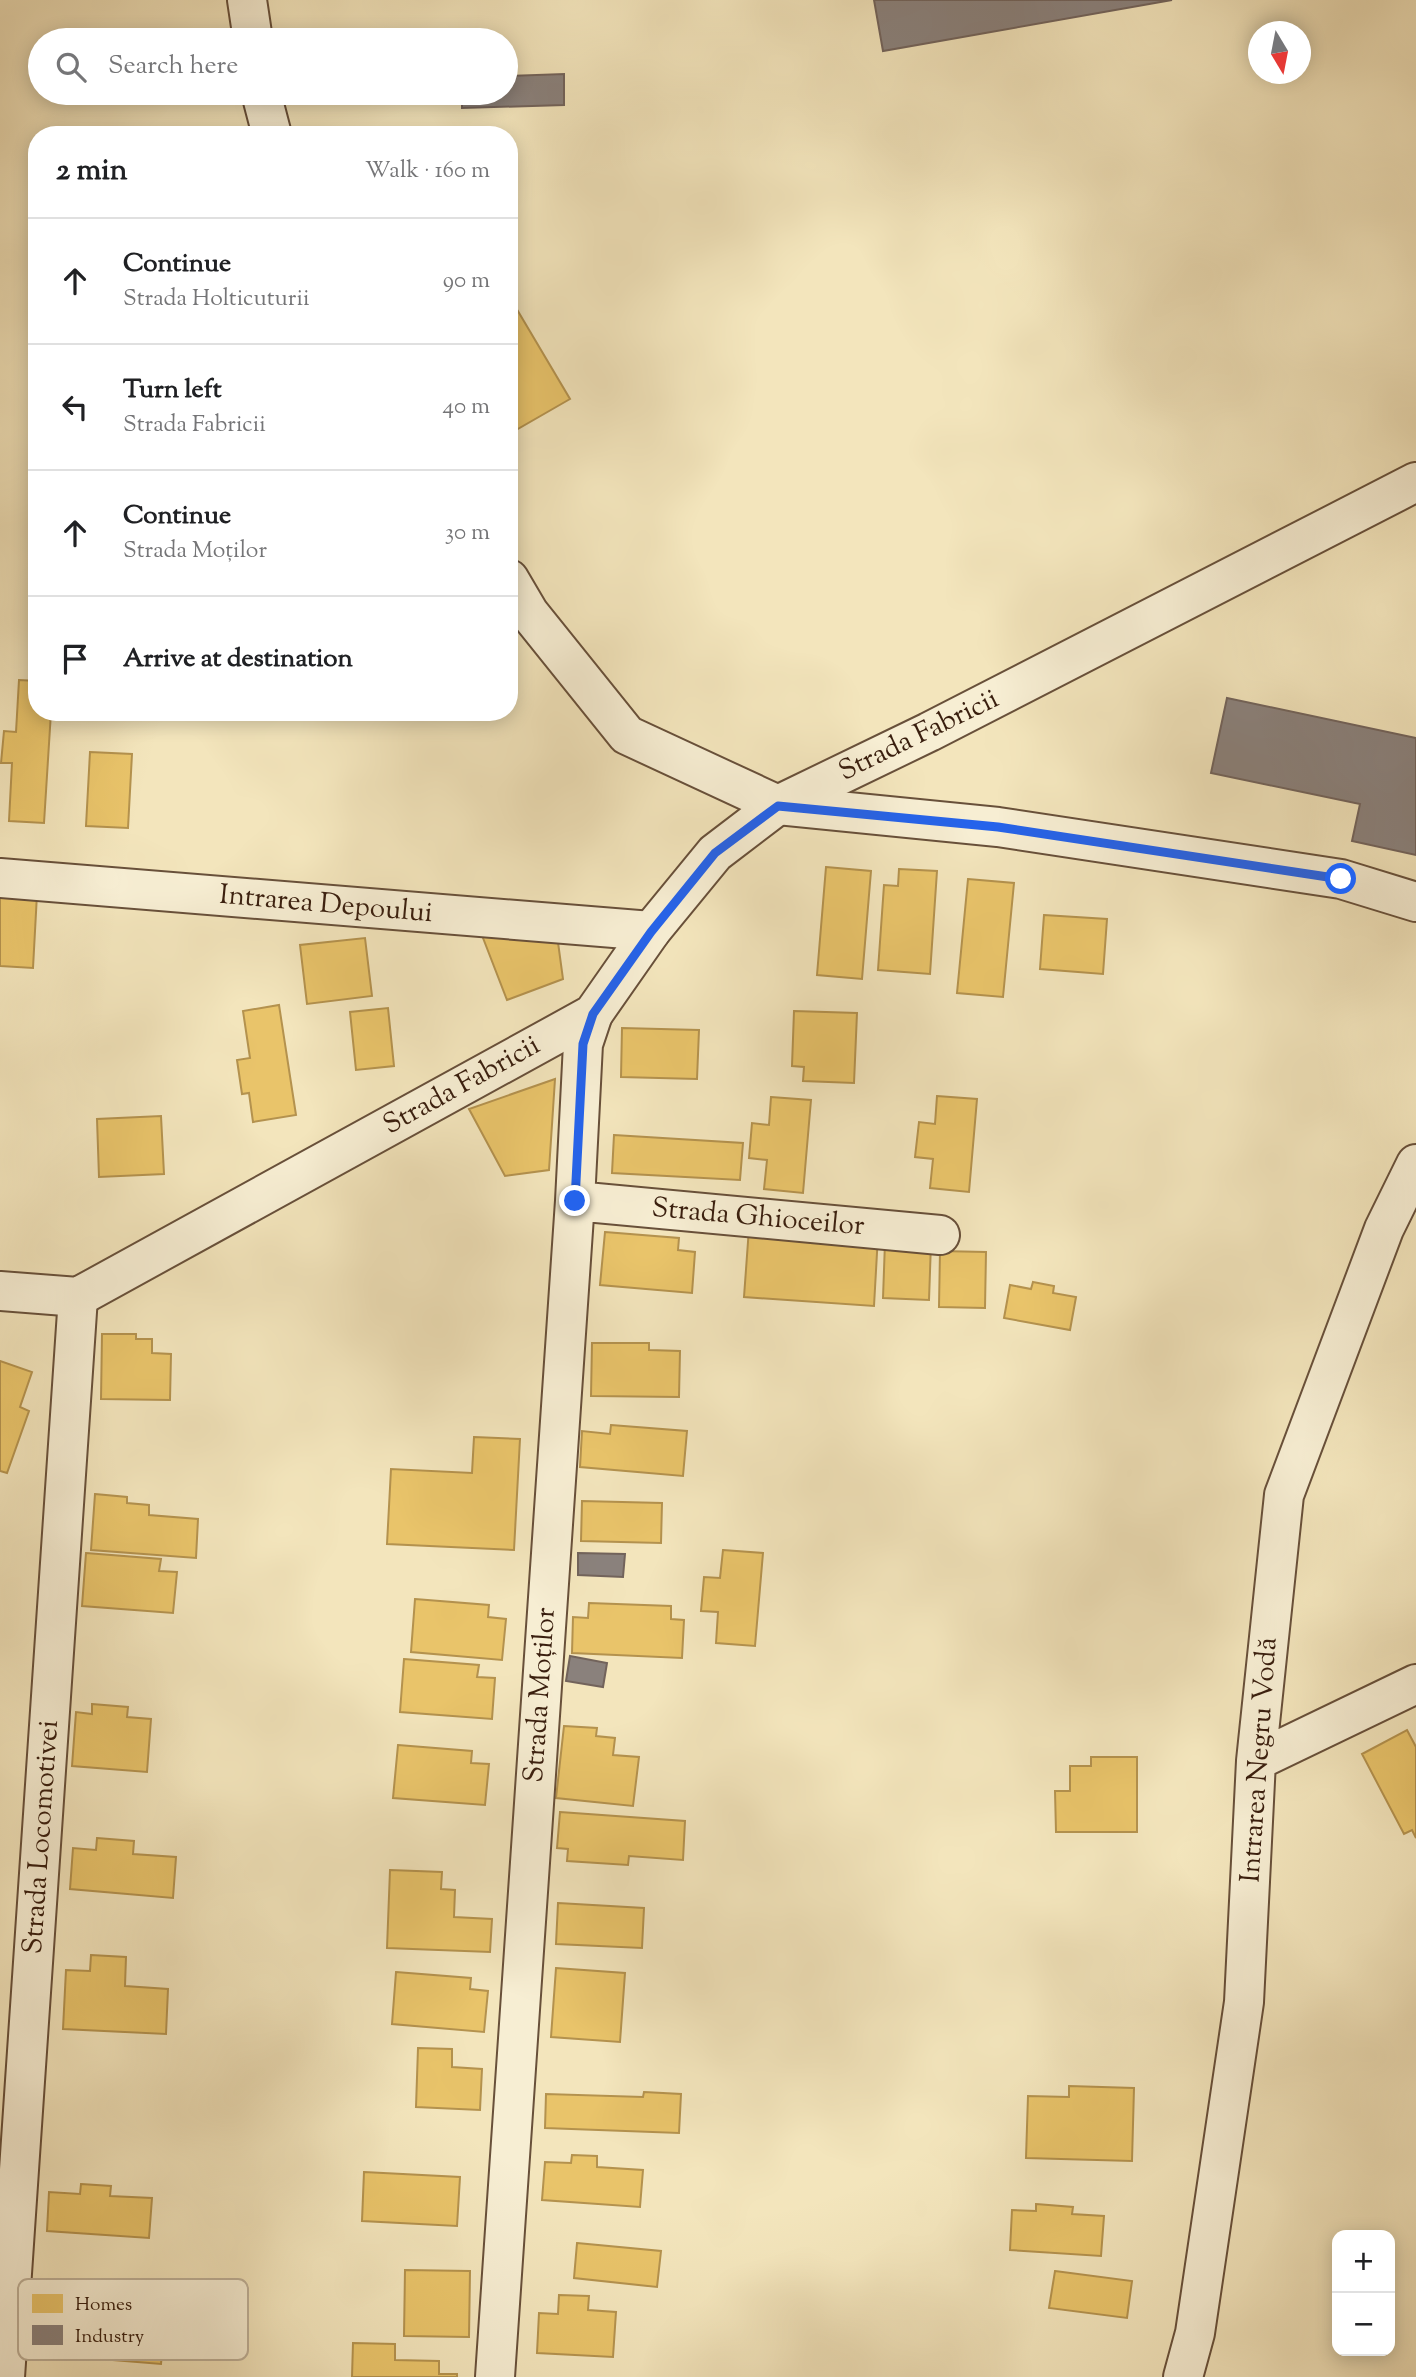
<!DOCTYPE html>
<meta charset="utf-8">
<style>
body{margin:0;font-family:"Sorts Mill Goudy",serif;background:#f2f2f2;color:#202124}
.controls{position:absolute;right:21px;bottom:21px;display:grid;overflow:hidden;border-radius:14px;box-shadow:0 4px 18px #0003}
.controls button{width:63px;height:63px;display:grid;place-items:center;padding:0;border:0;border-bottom:2px solid #e0e0e0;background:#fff;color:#202124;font:35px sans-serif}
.compass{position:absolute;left:1248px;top:21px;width:63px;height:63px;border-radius:50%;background:#fff;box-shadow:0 4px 18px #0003;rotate:170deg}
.stop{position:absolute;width:21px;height:21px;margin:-16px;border:5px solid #2563eb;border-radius:50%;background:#fff}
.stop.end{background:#2563eb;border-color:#fff;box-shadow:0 2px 7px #0008}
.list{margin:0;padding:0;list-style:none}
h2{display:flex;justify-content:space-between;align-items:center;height:91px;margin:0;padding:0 28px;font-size:30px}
h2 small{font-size:23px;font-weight:400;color:#757577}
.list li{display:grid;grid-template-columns:46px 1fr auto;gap:21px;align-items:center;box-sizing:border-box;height:126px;padding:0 28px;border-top:2px solid #e0e0e0}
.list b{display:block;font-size:26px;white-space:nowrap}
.list p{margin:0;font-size:23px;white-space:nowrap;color:#757577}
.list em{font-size:23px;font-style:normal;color:#757577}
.icon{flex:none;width:38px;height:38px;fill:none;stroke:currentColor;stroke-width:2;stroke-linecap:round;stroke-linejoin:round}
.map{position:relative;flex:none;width:1416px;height:2377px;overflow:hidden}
.search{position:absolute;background:#fff;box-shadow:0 4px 18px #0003;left:28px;top:28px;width:490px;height:77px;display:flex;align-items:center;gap:18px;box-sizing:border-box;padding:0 24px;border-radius:38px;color:#757577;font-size:26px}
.panel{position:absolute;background:#fff;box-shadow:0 4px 18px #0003;left:28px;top:126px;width:490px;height:595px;border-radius:28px}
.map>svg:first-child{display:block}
.homes{fill:#e9c46a;stroke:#b4924e;stroke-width:2}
.industry{fill:#8a817c;stroke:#72635b;stroke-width:2}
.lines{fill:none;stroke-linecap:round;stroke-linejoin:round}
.minor-casing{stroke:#68503a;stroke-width:42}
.tertiary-casing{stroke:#68503a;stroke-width:42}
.minor{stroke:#f7eed3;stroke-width:38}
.tertiary{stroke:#f7eed3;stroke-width:38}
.route{stroke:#2563eb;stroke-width:9}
.labels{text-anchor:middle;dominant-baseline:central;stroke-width:7;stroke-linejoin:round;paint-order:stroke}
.street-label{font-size:28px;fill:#391e0e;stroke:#f7eed3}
.key{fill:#f7eed3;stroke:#beb098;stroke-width:2}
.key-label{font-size:19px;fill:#391e0e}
</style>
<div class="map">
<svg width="1416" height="2377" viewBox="0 0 1416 2377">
<rect width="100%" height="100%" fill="#f3e5bc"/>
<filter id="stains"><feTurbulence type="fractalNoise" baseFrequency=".00286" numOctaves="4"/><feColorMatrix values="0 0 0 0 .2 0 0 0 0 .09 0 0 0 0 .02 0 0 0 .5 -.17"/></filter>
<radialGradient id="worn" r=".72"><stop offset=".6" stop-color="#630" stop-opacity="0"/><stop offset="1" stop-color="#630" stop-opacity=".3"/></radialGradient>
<!-- homes -->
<path class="homes" d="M 509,296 L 570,399 L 509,434 Z
M 19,680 L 37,681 L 37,712 L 51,712 L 44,823 L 9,821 L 12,763 L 1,763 L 4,731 L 16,732 Z
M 90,752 L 132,754 L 128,828 L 86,826 Z
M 826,867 L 871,871 L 862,979 L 817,975 Z
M 899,869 L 937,871 L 930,974 L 878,970 L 884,885 L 898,886 Z
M 968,879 L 1014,883 L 1003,997 L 957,993 Z
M 0,892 L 37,894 L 33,968 L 0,966 Z
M 1044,915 L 1107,919 L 1103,974 L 1040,969 Z
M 478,925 L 557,935 L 563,979 L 507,1000 Z
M 365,938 L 372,996 L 307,1004 L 300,945 Z
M 279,1005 L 296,1115 L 253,1122 L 249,1093 L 242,1094 L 237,1060 L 250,1058 L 243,1011 Z
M 388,1008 L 394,1066 L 356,1070 L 350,1012 Z
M 794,1011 L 857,1013 L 854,1083 L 803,1081 L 804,1067 L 792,1066 Z
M 622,1028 L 699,1030 L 697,1079 L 621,1077 Z
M 555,1079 L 549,1170 L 505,1176 L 469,1109 Z
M 937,1096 L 977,1099 L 969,1192 L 930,1188 L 933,1159 L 915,1157 L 919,1122 L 935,1124 Z
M 771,1097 L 811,1100 L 803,1193 L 764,1189 L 767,1160 L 749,1158 L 752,1123 L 769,1125 Z
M 161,1116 L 164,1174 L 99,1177 L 97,1119 Z
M 614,1135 L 743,1143 L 740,1180 L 612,1173 Z
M 749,1228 L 878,1235 L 874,1306 L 744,1297 Z
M 605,1232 L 679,1238 L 678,1250 L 695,1252 L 692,1293 L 600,1285 Z
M 885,1242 L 931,1243 L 929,1300 L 883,1298 Z
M 940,1251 L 986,1252 L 985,1308 L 939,1307 Z
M 1033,1282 L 1054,1286 L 1053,1293 L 1076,1297 L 1070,1330 L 1004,1318 L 1010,1285 L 1031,1289 Z
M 102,1334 L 136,1334 L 136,1339 L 152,1339 L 152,1353 L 171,1354 L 170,1400 L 101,1399 Z
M 592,1343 L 649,1343 L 649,1350 L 680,1351 L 679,1397 L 591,1396 Z
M 0,1361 L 32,1372 L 20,1407 L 29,1411 L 7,1473 L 0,1471 Z
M 611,1425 L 687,1431 L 683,1476 L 580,1467 L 582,1431 L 610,1434 Z
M 474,1437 L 520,1439 L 514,1550 L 387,1544 L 391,1469 L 472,1473 Z
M 95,1494 L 127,1497 L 127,1503 L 149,1505 L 149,1515 L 198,1519 L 196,1558 L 91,1550 Z
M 582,1501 L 662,1503 L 661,1543 L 581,1541 Z
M 723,1550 L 763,1553 L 755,1646 L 716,1643 L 718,1612 L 701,1611 L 704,1577 L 720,1578 Z
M 86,1553 L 161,1559 L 159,1571 L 177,1572 L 173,1613 L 82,1606 Z
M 415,1599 L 489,1605 L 488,1617 L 506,1619 L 502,1660 L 411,1652 Z
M 589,1603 L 671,1606 L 671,1619 L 684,1620 L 682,1658 L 572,1653 L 573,1617 L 588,1618 Z
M 404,1659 L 479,1665 L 477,1677 L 495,1678 L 492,1719 L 400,1712 Z
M 92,1704 L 128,1707 L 127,1717 L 151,1719 L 147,1772 L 72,1766 L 76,1712 L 92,1714 Z
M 564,1726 L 597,1728 L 596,1736 L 615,1738 L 613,1755 L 639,1757 L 633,1806 L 556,1798 Z
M 1407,1730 L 1416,1747 L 1416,1838 L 1412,1830 L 1404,1834 L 1362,1754 Z
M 398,1745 L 472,1751 L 471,1763 L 489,1764 L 485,1805 L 393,1798 Z
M 1091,1757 L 1137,1757 L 1137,1832 L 1056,1832 L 1055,1791 L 1070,1791 L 1070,1766 L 1091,1766 Z
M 560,1812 L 685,1821 L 683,1860 L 629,1856 L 628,1865 L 567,1861 L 568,1849 L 557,1848 Z
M 97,1838 L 134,1841 L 133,1854 L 176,1857 L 173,1898 L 70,1889 L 73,1848 L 96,1850 Z
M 390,1870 L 442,1872 L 441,1889 L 455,1890 L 454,1917 L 492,1919 L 490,1952 L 387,1948 Z
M 558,1903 L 644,1908 L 642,1948 L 556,1944 Z
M 91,1955 L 126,1957 L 125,1986 L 168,1989 L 166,2034 L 63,2029 L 66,1970 L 90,1971 Z
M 556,1968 L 625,1973 L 620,2042 L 551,2037 Z
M 396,1972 L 471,1978 L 470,1989 L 488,1991 L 484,2032 L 392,2024 Z
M 418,2048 L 452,2049 L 452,2067 L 482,2069 L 480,2110 L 416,2107 Z
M 1069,2086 L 1134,2088 L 1132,2161 L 1026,2158 L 1028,2096 L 1069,2097 Z
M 644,2092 L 681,2094 L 679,2133 L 545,2128 L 546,2094 L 643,2097 Z
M 572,2155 L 597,2156 L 597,2167 L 643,2170 L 640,2207 L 542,2200 L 545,2162 L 571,2163 Z
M 364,2172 L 460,2177 L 457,2226 L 362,2221 Z
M 81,2184 L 111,2186 L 110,2196 L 152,2198 L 149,2238 L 47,2231 L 49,2192 L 80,2194 Z
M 1036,2204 L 1073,2207 L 1072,2214 L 1104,2216 L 1101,2256 L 1010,2250 L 1012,2210 L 1036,2211 Z
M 577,2243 L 661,2251 L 657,2287 L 574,2278 Z
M 405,2270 L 470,2271 L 469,2337 L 404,2336 Z
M 1055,2271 L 1132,2281 L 1127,2318 L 1049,2308 Z
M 559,2295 L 589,2296 L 588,2310 L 616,2312 L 613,2357 L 537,2353 L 539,2313 L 558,2314 Z
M 43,2311 L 165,2320 L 161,2364 L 39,2354 Z
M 353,2343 L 395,2344 L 395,2360 L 439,2361 L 439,2374 L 457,2374 L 457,2377 L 352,2377 Z"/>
<!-- industry -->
<path class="industry" d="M 874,0 L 1172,0 L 883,51 Z
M 564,74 L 564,105 L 462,108 L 462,93 L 506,93 L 506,76 Z
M 1227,698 L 1416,738 L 1416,855 L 1352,841 L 1360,804 L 1211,773 Z
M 578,1553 L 625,1554 L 623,1577 L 578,1575 Z
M 570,1656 L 607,1663 L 603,1687 L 566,1681 Z"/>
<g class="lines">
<defs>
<path id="minor" d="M 247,0 L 253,40
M 261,93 L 272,135
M 509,579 L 529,613 L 627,735 L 778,805 L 998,827 L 1341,879 L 1416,902
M 0,878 L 651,931
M 575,1201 L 940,1235
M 1256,1761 L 1416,1684
M 5,2377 L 78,1297
M 495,2377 L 575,1201 L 583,1044 L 593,1014
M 1183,2377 L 1195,2333 L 1244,2002 L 1256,1761 L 1284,1495 L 1384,1229 L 1416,1164"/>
<path id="tertiary" d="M 0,1291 L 78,1297 L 593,1014 L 651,931 L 715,853 L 778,805 L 929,732 L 1416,482"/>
</defs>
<!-- minor casing -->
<use href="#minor" class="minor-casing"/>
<!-- tertiary casing -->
<use href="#tertiary" class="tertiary-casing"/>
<!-- minor -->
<use href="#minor" class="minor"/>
<!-- tertiary -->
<use href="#tertiary" class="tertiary"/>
</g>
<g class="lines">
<!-- route -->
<path class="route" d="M 575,1201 L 583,1044 L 593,1014 L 651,932 L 715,853 L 778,806 L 998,827 L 1341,879"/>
</g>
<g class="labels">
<!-- street labels -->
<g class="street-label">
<text transform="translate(919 736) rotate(-26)">Strada Fabricii</text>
<text transform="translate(326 905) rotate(5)">Intrarea Depoului</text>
<text transform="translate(462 1086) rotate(-29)">Strada Fabricii</text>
<text transform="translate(758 1218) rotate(5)">Strada Ghioceilor</text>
<text transform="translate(541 1695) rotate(-86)">Strada Moților</text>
<text transform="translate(1260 1760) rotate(-86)">Intrarea Negru Vodă</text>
<text transform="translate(42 1837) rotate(-86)">Strada Locomotivei</text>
</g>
</g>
<!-- legend -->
<rect x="18" y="2279" width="230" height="81" rx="10" class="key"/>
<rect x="32" y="2294" width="31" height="19" fill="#e9c46a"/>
<rect x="32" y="2325" width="31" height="20" fill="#8a817c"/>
<g class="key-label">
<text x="75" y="2310">Homes</text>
<text x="75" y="2342">Industry</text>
</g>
<rect width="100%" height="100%" filter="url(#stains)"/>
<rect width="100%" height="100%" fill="url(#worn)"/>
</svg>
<div class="controls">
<button>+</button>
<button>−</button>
</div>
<svg class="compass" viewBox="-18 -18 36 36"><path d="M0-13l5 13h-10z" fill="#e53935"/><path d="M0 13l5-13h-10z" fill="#757577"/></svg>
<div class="stop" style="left:1341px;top:879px"></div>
<div class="stop end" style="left:575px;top:1201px"></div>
<div class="search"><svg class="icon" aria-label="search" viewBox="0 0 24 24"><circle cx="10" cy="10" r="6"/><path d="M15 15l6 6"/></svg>Search here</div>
<section class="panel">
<h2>2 min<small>Walk · 160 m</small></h2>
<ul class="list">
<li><svg class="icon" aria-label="ahead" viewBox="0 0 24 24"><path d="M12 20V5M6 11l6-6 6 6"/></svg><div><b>Continue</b><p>Strada Holticuturii</p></div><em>90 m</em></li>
<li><svg class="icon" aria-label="left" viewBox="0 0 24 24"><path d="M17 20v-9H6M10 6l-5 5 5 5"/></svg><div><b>Turn left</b><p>Strada Fabricii</p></div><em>40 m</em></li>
<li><svg class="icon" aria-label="ahead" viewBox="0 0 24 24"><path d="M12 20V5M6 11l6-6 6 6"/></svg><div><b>Continue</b><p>Strada Moților</p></div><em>30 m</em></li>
<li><svg class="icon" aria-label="arrive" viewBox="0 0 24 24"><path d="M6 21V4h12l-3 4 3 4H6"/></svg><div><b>Arrive at destination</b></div></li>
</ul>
</section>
</div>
